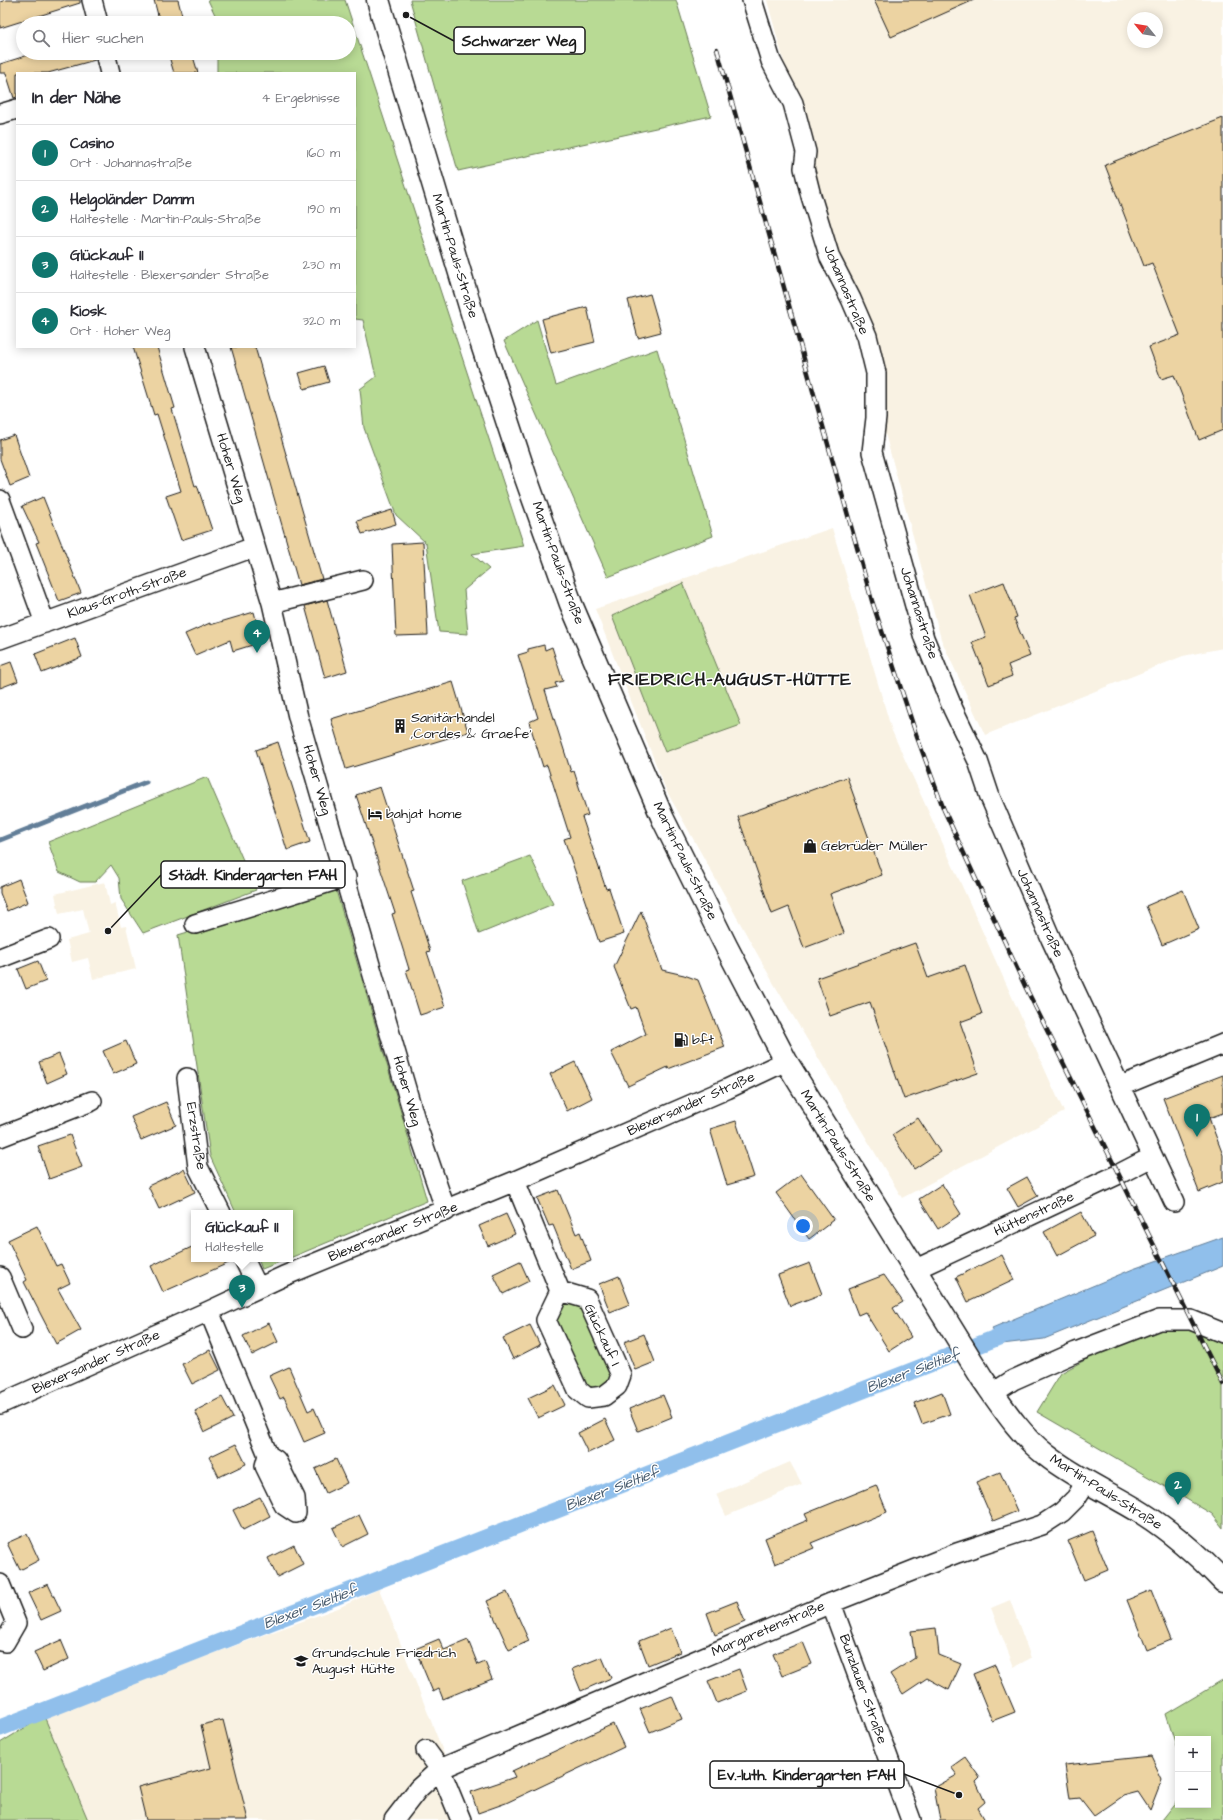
<!DOCTYPE html>
<html lang="de">
<meta charset="utf-8">
<style>
body{margin:0;font-family:"Architects Daughter",sans-serif;background:#f2f2f3;color:#2b2b33}
.controls{position:absolute;right:12px;bottom:12px;display:grid;overflow:hidden;border-radius:0px;box-shadow:0 2px 10px #0003}
.controls button{width:36px;height:36px;display:grid;place-items:center;padding:0;border:0;border-bottom:1px solid #e1e1e2;background:#fff;color:#2b2b33;font:20px sans-serif}
.compass{position:absolute;left:1127px;top:12px;width:36px;height:36px;border-radius:50%;background:#fff;box-shadow:0 2px 10px #0003;rotate:300deg}
.you{position:absolute;left:803px;top:1226px;width:14px;height:14px;margin:-10px;border:3px solid #fff;border-radius:50%;background:#1a73e8;box-shadow:0 0 0 6px #1a73e833}
.badge{display:grid;place-items:center;width:26px;height:26px;border-radius:50%;background:#0f766e;color:#fff;font-size:13px;font-weight:700}
.pin{position:absolute;translate:-50% -33px;filter:drop-shadow(0 1px 2px #0008)}
.pin::after{content:'';position:absolute;top:21px;width:14px;height:12px;background:inherit;clip-path:polygon(0 0,100% 0,50% 100%)}
.popup{position:absolute;left:191px;top:1210px;width:102px;height:52px;box-sizing:border-box;display:grid;place-content:center;border-radius:0px;background:#fff;filter:drop-shadow(0 1px 3px #0005);font-size:13px;white-space:nowrap;color:#7c7c81}
.popup b{font-size:15px;color:#2b2b33}
.popup::after{content:'';position:absolute;left:50%;top:100%;margin-left:-8px;border:8px solid transparent;border-top-color:#fff}
.list{margin:0;padding:0;list-style:none}
h2{display:flex;justify-content:space-between;align-items:center;height:52px;margin:0;padding:0 16px;font-size:17px}
h2 small{font-size:13px;font-weight:400;color:#7c7c81}
.list li{display:grid;grid-template-columns:26px 1fr auto;gap:12px;align-items:center;box-sizing:border-box;height:56px;padding:0 16px;border-top:1px solid #e1e1e2}
.list b{display:block;font-size:15px;white-space:nowrap}
.list p{margin:0;font-size:13px;white-space:nowrap;color:#7c7c81}
.list em{font-size:13px;font-style:normal;color:#7c7c81}
.icon{flex:none;width:22px;height:22px;fill:none;stroke:currentColor;stroke-width:2;stroke-linecap:round;stroke-linejoin:round}
.map{position:relative;flex:none;width:1223px;height:1820px;overflow:hidden}
.search{position:absolute;background:#fff;box-shadow:0 2px 10px #0003;left:16px;top:16px;width:340px;height:44px;display:flex;align-items:center;gap:10px;box-sizing:border-box;padding:0 14px;border-radius:22px;color:#7c7c81;font-size:15px}
.panel{position:absolute;background:#fff;box-shadow:0 2px 10px #0003;left:16px;top:72px;width:340px;height:276px;border-radius:0px}
.map>svg:first-child{display:block}
.built{fill:#f9f2e3;fill-rule:evenodd}
.green{fill:#b8da94;stroke:#6a7b58}
.water{fill:#90bfeb;stroke:#627e98}
.lines{fill:none;stroke-linecap:round;stroke-linejoin:round}
.stream{stroke:#627e98;stroke-width:5}
.canal{stroke:#90bfeb;stroke-width:17}
.building{fill:#ecd3a2;stroke:#1c1c1c}
.minor-casing{stroke:#1c1c1c;stroke-width:22}
.tertiary-casing{stroke:#1c1c1c;stroke-width:25}
.minor{stroke:#fff;stroke-width:19}
.tertiary{stroke:#fff;stroke-width:22}
.rail-casing{stroke:#1c1c1c;stroke-width:4.5}
.rail{stroke:#fff;stroke-width:3;stroke-dasharray:9;stroke-linecap:butt}
.labels{text-anchor:middle;dominant-baseline:central;stroke-width:3;stroke-linejoin:round;paint-order:stroke}
.street-label{font-size:14px;fill:#1c1c1c;stroke:#fff}
.poi-label{font-size:14px;fill:#1c1c1c;stroke:#fff;text-anchor:start}
.water-label{font-size:15px;font-style:italic;fill:#4a5d6f;stroke:#fff}
.district-label{font-size:18px;font-weight:bold;letter-spacing:1px;fill:#1c1c1c;stroke:#fff}
.leader{fill:none;stroke:#1c1c1c;stroke-width:1.5}
.callout-dot{fill:#1c1c1c;stroke:#fff;stroke-width:1.5}
.callout{fill:#fff;stroke:#1c1c1c;stroke-width:1.5}
.callout-label{font-size:15px;text-anchor:middle;font-weight:bold;fill:#1c1c1c}
</style>
<div class="map">
<svg width="1223" height="1820" viewBox="0 0 1223 1820">
<rect width="100%" height="100%" fill="#fff"/>
<filter id="ink" filterUnits="userSpaceOnUse"><feTurbulence type="fractalNoise" baseFrequency=".025" numOctaves="2"/><feDisplacementMap in="SourceGraphic" scale="8" xChannelSelector="R" yChannelSelector="G"/><feConvolveMatrix kernelMatrix="1 2 1 2 8 2 1 2 1" color-interpolation-filters="sRGB"/></filter>
<g filter="url(#ink)">
<!-- built -->
<path class="built" d="M 767,0 L 1223,0 L 1223,648 L 1183,656 L 985,735 L 941,639 ZM 1133,18 L 1157,18 L 1157,42 L 1133,42 Z
M 832,528 L 892,731 L 1064,1112 L 902,1198 L 774,984 L 666,790 L 595,609 Z
M 105,882 L 110,905 L 115,903 L 121,927 L 126,926 L 136,969 L 93,979 L 88,958 L 72,962 L 67,940 L 89,934 L 83,909 L 59,914 L 55,894 Z
M 790,1462 L 802,1484 L 726,1516 L 716,1494 Z
M 379,1589 L 470,1820 L 88,1820 L 44,1716 L 338,1608 Z
M 1010,1600 L 1031,1658 L 1014,1667 L 991,1608 Z"/>
<!-- green -->
<path class="green" d="M 208,0 L 345,0 L 524,546 L 472,554 L 489,569 L 464,590 L 468,634 L 439,632 L 426,543 L 396,515 L 364,428 L 360,389 L 376,377 L 363,320 L 355,319 L 355,73 L 217,73 L 217,53 L 349,53 L 349,23 L 216,23 L 216,17 Z
M 410,0 L 676,0 L 711,116 L 458,171 Z
M 537,320 L 556,385 L 657,349 L 713,536 L 608,577 L 504,341 Z
M 683,583 L 741,725 L 665,752 L 612,616 Z
M 207,777 L 256,890 L 143,933 L 121,899 L 119,878 L 111,865 L 95,882 L 80,882 L 59,872 L 48,842 Z
M 530,856 L 553,904 L 479,934 L 462,881 Z
M 335,887 L 427,1201 L 290,1258 L 290,1213 L 236,1213 L 210,1156 L 178,935 Z
M 258,1259 L 287,1259 L 262,1269 Z
M 570,1302 L 580,1304 L 611,1373 L 608,1385 L 591,1390 L 584,1384 L 554,1315 L 560,1307 Z
M 1175,1321 L 1223,1343 L 1223,1528 L 1212,1514 L 1037,1412 L 1061,1373 L 1123,1339 Z
M 1223,1680 L 1223,1820 L 1162,1820 L 1178,1800 L 1178,1805 L 1208,1805 L 1208,1739 L 1178,1739 L 1178,1752 L 1166,1714 Z
M 44,1716 L 88,1820 L 0,1820 L 0,1743 Z"/>
<!-- water -->
<path class="water" d="M 1223,1237 L 1223,1266 L 1044,1339 L 1002,1344 L 992,1328 L 1133,1269 Z"/>
<g class="lines">
<!-- stream -->
<path class="stream" d="M 0,840 L 146,782"/>
<!-- canal -->
<path class="canal" d="M 0,1728 L 1019,1329"/>
</g>
<!-- building -->
<path class="building" d="M 6,0 L 80,0 L 80,3 L 0,28 L 0,2 Z
M 154,0 L 178,0 L 184,23 L 160,23 Z
M 874,0 L 974,0 L 891,37 Z
M 35,53 L 94,53 L 95,60 L 48,73 L 17,73 L 17,97 L 14,98 L 6,73 L 0,73 L 0,64 Z
M 168,53 L 192,53 L 198,73 L 174,73 Z
M 1223,118 L 1223,430 L 1199,440 L 1174,375 L 1161,379 L 1149,347 L 1180,335 L 1152,263 L 1144,266 L 1105,165 Z
M 650,294 L 661,332 L 638,338 L 628,300 Z
M 587,307 L 595,342 L 551,353 L 542,319 Z
M 133,347 L 157,347 L 175,408 L 172,409 L 195,486 L 197,485 L 212,530 L 181,540 L 166,496 L 181,491 L 157,414 L 154,415 Z
M 231,347 L 255,347 L 322,579 L 299,585 Z
M 324,366 L 329,382 L 304,389 L 299,373 Z
M 14,435 L 29,478 L 10,486 L 0,459 L 0,440 Z
M 43,497 L 81,593 L 59,601 L 36,543 L 39,542 L 22,506 Z
M 392,510 L 396,524 L 362,534 L 357,521 Z
M 423,542 L 428,635 L 396,636 L 392,544 Z
M 1004,582 L 1017,617 L 1014,618 L 1030,656 L 1008,665 L 1012,676 L 989,685 L 972,642 L 986,637 L 970,595 Z
M 327,600 L 347,671 L 325,678 L 305,606 Z
M 254,612 L 262,642 L 233,651 L 230,640 L 195,655 L 185,634 L 210,623 L 210,625 Z
M 75,638 L 82,657 L 42,673 L 35,654 Z
M 544,645 L 545,650 L 552,647 L 563,681 L 555,683 L 557,687 L 545,690 L 571,772 L 574,771 L 588,815 L 582,817 L 606,889 L 609,888 L 624,934 L 599,942 L 564,839 L 570,837 L 547,765 L 543,767 L 529,722 L 538,718 L 518,655 L 528,652 L 528,649 Z
M 11,662 L 18,681 L 0,688 L 0,666 Z
M 453,682 L 468,732 L 346,769 L 331,719 Z
M 278,742 L 310,842 L 287,850 L 256,750 Z
M 847,777 L 882,875 L 830,894 L 844,933 L 804,948 L 789,907 L 772,914 L 738,817 Z
M 380,787 L 414,891 L 411,892 L 430,951 L 427,952 L 445,1007 L 420,1015 L 406,970 L 409,969 L 392,914 L 395,913 L 356,795 Z
M 19,879 L 28,902 L 7,911 L 0,893 L 0,887 Z
M 1183,890 L 1199,929 L 1162,945 L 1146,906 Z
M 641,911 L 662,970 L 684,975 L 698,980 L 725,1047 L 668,1069 L 668,1067 L 628,1086 L 611,1052 L 646,1034 L 636,1007 L 631,1009 L 614,967 Z
M 915,943 L 928,978 L 965,965 L 982,1014 L 960,1022 L 978,1073 L 904,1099 L 870,1002 L 830,1016 L 817,978 Z
M 38,961 L 46,981 L 26,989 L 18,969 Z
M 126,1041 L 136,1064 L 113,1074 L 103,1051 Z
M 59,1054 L 67,1074 L 47,1083 L 39,1062 Z
M 575,1062 L 592,1098 L 567,1111 L 550,1074 Z
M 1223,1075 L 1223,1113 L 1209,1118 L 1223,1155 L 1223,1182 L 1199,1192 L 1163,1098 Z
M 166,1102 L 176,1125 L 141,1140 L 131,1117 Z
M 918,1118 L 940,1152 L 914,1169 L 892,1135 Z
M 736,1121 L 754,1177 L 727,1185 L 710,1129 Z
M 70,1135 L 82,1167 L 49,1179 L 38,1146 Z
M 184,1169 L 195,1192 L 159,1209 L 148,1186 Z
M 801,1174 L 834,1220 L 809,1239 L 776,1193 Z
M 1027,1177 L 1038,1196 L 1018,1207 L 1007,1188 Z
M 942,1184 L 961,1214 L 938,1229 L 919,1199 Z
M 558,1190 L 576,1234 L 580,1232 L 591,1261 L 571,1269 L 553,1225 L 549,1226 L 537,1198 Z
M 1081,1212 L 1094,1236 L 1057,1256 L 1044,1232 Z
M 506,1214 L 515,1234 L 488,1246 L 479,1226 Z
M 37,1226 L 56,1266 L 61,1264 L 70,1283 L 58,1289 L 81,1330 L 56,1344 L 24,1282 L 27,1280 L 8,1240 Z
M 194,1246 L 194,1259 L 233,1259 L 233,1261 L 163,1292 L 151,1266 Z
M 1002,1255 L 1014,1280 L 968,1302 L 956,1277 Z
M 520,1261 L 529,1281 L 503,1294 L 493,1274 Z
M 810,1263 L 822,1294 L 790,1306 L 778,1275 Z
M 884,1275 L 903,1302 L 893,1308 L 911,1337 L 889,1351 L 865,1312 L 858,1315 L 848,1289 Z
M 619,1276 L 630,1304 L 610,1312 L 599,1284 Z
M 269,1323 L 278,1342 L 252,1355 L 243,1336 Z
M 530,1325 L 540,1345 L 513,1359 L 503,1338 Z
M 644,1334 L 655,1362 L 635,1370 L 624,1342 Z
M 210,1350 L 220,1370 L 192,1384 L 182,1364 Z
M 289,1367 L 308,1411 L 314,1408 L 325,1433 L 304,1442 L 284,1397 L 280,1399 L 269,1376 Z
M 555,1385 L 565,1405 L 538,1418 L 528,1398 Z
M 942,1392 L 950,1414 L 922,1424 L 914,1403 Z
M 663,1395 L 672,1417 L 638,1431 L 629,1409 Z
M 222,1397 L 233,1418 L 205,1432 L 195,1411 Z
M 605,1419 L 615,1440 L 588,1453 L 578,1433 Z
M 236,1444 L 246,1464 L 219,1477 L 209,1457 Z
M 336,1459 L 347,1483 L 326,1493 L 315,1469 Z
M 1000,1472 L 1017,1511 L 993,1521 L 976,1482 Z
M 876,1485 L 887,1512 L 811,1543 L 814,1548 L 775,1564 L 765,1538 L 808,1520 L 805,1514 Z
M 260,1497 L 270,1516 L 243,1530 L 233,1510 Z
M 359,1515 L 368,1534 L 342,1547 L 333,1528 Z
M 1092,1531 L 1108,1570 L 1084,1580 L 1068,1541 Z
M 27,1534 L 39,1560 L 20,1570 L 7,1543 Z
M 294,1545 L 303,1564 L 277,1577 L 268,1558 Z
M 48,1584 L 61,1611 L 41,1620 L 28,1593 Z
M 1151,1590 L 1171,1640 L 1147,1650 L 1127,1600 Z
M 507,1592 L 529,1641 L 509,1650 L 487,1601 Z
M 737,1601 L 745,1622 L 715,1635 L 707,1613 Z
M 671,1628 L 680,1652 L 648,1665 L 639,1641 Z
M 936,1628 L 939,1655 L 961,1664 L 949,1690 L 927,1678 L 903,1694 L 890,1674 L 915,1658 L 911,1631 Z
M 439,1639 L 444,1650 L 468,1640 L 478,1665 L 485,1662 L 492,1679 L 443,1699 L 439,1689 L 433,1692 L 415,1649 Z
M 61,1640 L 69,1659 L 43,1671 L 34,1652 Z
M 803,1642 L 812,1664 L 782,1676 L 773,1654 Z
M 602,1657 L 611,1678 L 581,1691 L 572,1669 Z
M 995,1665 L 1015,1712 L 992,1721 L 973,1674 Z
M 739,1669 L 747,1691 L 717,1703 L 708,1681 Z
M 672,1696 L 682,1719 L 650,1732 L 640,1709 Z
M 223,1720 L 248,1820 L 146,1820 L 138,1787 L 211,1768 L 201,1725 Z
M 613,1724 L 624,1747 L 506,1803 L 478,1813 L 471,1792 L 515,1777 L 512,1771 Z
M 1151,1756 L 1162,1779 L 1150,1810 L 1138,1792 L 1123,1796 L 1094,1816 L 1080,1798 L 1070,1799 L 1065,1765 Z
M 965,1757 L 980,1778 L 976,1782 L 985,1802 L 978,1808 L 985,1820 L 940,1820 L 934,1788 L 957,1775 L 951,1767 Z"/>
<g class="lines">
<defs>
<path id="minor" d="M 92,0 L 98,23
M 752,0 L 771,61 L 793,103 L 806,152 L 804,168 L 811,196 L 830,258 L 851,299 L 867,336 L 876,373 L 876,418 L 872,452 L 924,638 L 953,709 L 978,761 L 990,797 L 1051,939 L 1174,1202
M 105,53 L 110,73
M 0,114 L 17,109
M 195,347 L 272,603 L 298,717 L 416,1123 L 446,1211
M 0,500 L 45,623
M 272,603 L 363,580
M 0,639 L 254,547
M 195,924 L 346,877
M 0,958 L 49,939
M 187,1078 L 198,1167 L 221,1213
M 1121,1086 L 1223,1044
M 0,1137 L 92,1101
M 515,1181 L 560,1291 L 546,1320 L 578,1390 L 588,1398 L 604,1396 L 617,1386 L 621,1375 L 587,1299 L 560,1291
M 244,1259 L 258,1288
M 916,1269 L 1119,1174 L 1152,1157
M 0,1277 L 22,1329
M 209,1311 L 268,1455 L 265,1466 L 284,1505 L 296,1513 L 295,1498 L 276,1460 L 268,1455
M 993,1393 L 1013,1380 L 1076,1352 L 1159,1320 L 1191,1320 L 1223,1333
M 0,1404 L 209,1311 L 284,1276 L 515,1181 L 727,1089 L 786,1061
M 0,1584 L 16,1623 L 5,1642 L 0,1641
M 831,1603 L 911,1820
M 426,1750 L 440,1769 L 461,1820
M 394,1820 L 418,1789 L 440,1769 L 831,1603 L 957,1553 L 1042,1525 L 1062,1512 L 1076,1498 L 1086,1482"/>
<path id="tertiary" d="M 378,0 L 475,323 L 526,478 L 571,604 L 663,819 L 726,946 L 786,1061 L 982,1378 C 1001,1405 1020,1435 1046,1455 C 1075,1478 1110,1493 1142,1513 C 1172,1532 1198,1555 1223,1581"/>
</defs>
<!-- minor casing -->
<use href="#minor" class="minor-casing"/>
<!-- tertiary casing -->
<use href="#tertiary" class="tertiary-casing"/>
<!-- minor -->
<use href="#minor" class="minor"/>
<!-- tertiary -->
<use href="#tertiary" class="tertiary"/>
<defs>
<path id="rail" d="M 717,49 L 872,601 L 917,737 L 944,810 L 1025,986 L 1223,1384"/>
</defs>
<!-- rail casing -->
<use href="#rail" class="rail-casing"/>
<!-- rail -->
<use href="#rail" class="rail"/>
</g>
</g>
<!-- icons -->
<defs>
<symbol id="building-bare" viewBox="-9 -9 18 18"><path d="M-4-6H4V6H1V3H-1V6H-4ZM-2.5-4.3h1.7v1.8h-1.7ZM.8-4.3h1.7v1.8H.8ZM-2.5-1h1.7V.8h-1.7ZM.8-1h1.7V.8H.8Z" fill="#1c1c1c" stroke="#fff" stroke-width="2.5" paint-order="stroke"/></symbol>
<symbol id="hotel-bare" viewBox="-9 -9 18 18"><path d="M-6-4.5h1.5V1H6V5H4.5V3h-9V5H-6ZM-4 0a1.8 1.8 0 1 1 3.6 0ZM.5 0V-2.5h3Q6-2.5 6 0Z" fill="#1c1c1c" stroke="#fff" stroke-width="2.5" paint-order="stroke"/></symbol>
<symbol id="shop-bare" viewBox="-9 -9 18 18"><path d="M-5-2.5h2.3a2.7 3.5 0 0 1 5.4 0H5L5.5 6h-11ZM-1.5-2.5h3a1.5 2.3 0 0 0-3 0Z" fill="#1c1c1c" stroke="#fff" stroke-width="2.5" paint-order="stroke"/></symbol>
<symbol id="fuel-bare" viewBox="-9 -9 18 18"><path d="M-5.5-6h7V0h2V4h1.3V-2.5L3-4.5l.8-.8L6-3V5H2.5V1h-1V6h-7ZM-4.2-4.7v3.2H.2V-4.7Z" fill="#1c1c1c" stroke="#fff" stroke-width="2.5" paint-order="stroke"/></symbol>
<symbol id="school-bare" viewBox="-9 -9 18 18"><path d="M0-5L7-2L0 1L-7-2ZM-4 1L0 2.5L4 1V4Q0 6-4 4Z" fill="#1c1c1c" stroke="#fff" stroke-width="2.5" paint-order="stroke"/></symbol>
</defs>
<g fill-rule="evenodd">
<use href="#building-bare" x="390" y="716" width="20" height="20"/>
<use href="#hotel-bare" x="365" y="804" width="20" height="20"/>
<use href="#shop-bare" x="800" y="836" width="20" height="20"/>
<use href="#fuel-bare" x="671" y="1030" width="20" height="20"/>
<use href="#school-bare" x="291" y="1651" width="20" height="20"/>
</g>
<g class="labels">
<!-- street labels -->
<g class="street-label">
<text transform="translate(455 256) rotate(73)">Martin-Pauls-Straße</text>
<text transform="translate(846 290) rotate(67)">Johannastraße</text>
<text transform="translate(231 468) rotate(73)">Hoher Weg</text>
<text transform="translate(558 563) rotate(70)">Martin-Pauls-Straße</text>
<text transform="translate(127 593) rotate(-20)">Klaus-Groth-Straße</text>
<text transform="translate(919 613) rotate(72)">Johannastraße</text>
<text transform="translate(317 780) rotate(74)">Hoher Weg</text>
<text transform="translate(685 861) rotate(64)">Martin-Pauls-Straße</text>
<text transform="translate(1040 913) rotate(66)">Johannastraße</text>
<text transform="translate(407 1091) rotate(74)">Hoher Weg</text>
<text transform="translate(691 1104) rotate(-24)">Blexersander Straße</text>
<text transform="translate(196 1136) rotate(81)">Erzstraße</text>
<text transform="translate(838 1146) rotate(58)">Martin-Pauls-Straße</text>
<text transform="translate(1034 1214) rotate(-25)">Hüttenstraße</text>
<text transform="translate(393 1232) rotate(-22)">Blexersander Straße</text>
<text transform="translate(602 1335) rotate(65)">Glückauf I</text>
<text transform="translate(96 1362) rotate(-24)">Blexersander Straße</text>
<text transform="translate(1106 1492) rotate(32)">Martin-Pauls-Straße</text>
<text transform="translate(768 1629) rotate(-23)">Margaretenstraße</text>
<text transform="translate(863 1689) rotate(70)">Bunzlauer Straße</text>
</g>
<!-- poi labels -->
<g class="poi-label">
<text x="411" y="718">Sanitärhandel<tspan x="411" dy="16">,Cordes &amp; Graefe'</tspan></text>
<text x="386" y="814">bahjat home</text>
<text x="821" y="846">Gebrüder Müller</text>
<text x="692" y="1040">bft</text>
<text x="312" y="1653">Grundschule Friedrich<tspan x="312" dy="16">August Hütte</tspan></text>
</g>
<!-- water labels -->
<g class="water-label">
<text transform="translate(913 1371) rotate(-21)">Blexer Sieltief</text>
<text transform="translate(612 1489) rotate(-21)">Blexer Sieltief</text>
<text transform="translate(310 1607) rotate(-21)">Blexer Sieltief</text>
</g>
<!-- district labels -->
<g class="district-label">
<text x="730" y="679">FRIEDRICH-AUGUST-HÜTTE</text>
</g>
</g>
<!-- callouts -->
<path class="leader" d="M406 15L454 41M108 931L161 875M959 1795L904 1774"/>
<g class="callout-dot">
<circle cx="406" cy="15" r="4"/>
<circle cx="108" cy="931" r="4"/>
<circle cx="959" cy="1795" r="4"/>
</g>
<g class="callout">
<rect x="454" y="27" width="131" height="27" rx="4"/>
<rect x="161" y="861" width="184" height="27" rx="4"/>
<rect x="710" y="1761" width="194" height="27" rx="4"/>
</g>
<g class="callout-label">
<text x="519" y="46">Schwarzer Weg</text>
<text x="253" y="880">Städt. Kindergarten FAH</text>
<text x="807" y="1780">Ev.-luth. Kindergarten FAH</text>
</g>
</svg>
<div class="controls">
<button>+</button>
<button>−</button>
</div>
<svg class="compass" viewBox="-18 -18 36 36"><path d="M0-13l5 13h-10z" fill="#e53935"/><path d="M0 13l5-13h-10z" fill="#7c7c81"/></svg>
<div class="you"></div>
<div class="pin badge" style="left:1197px;top:1137px">1</div>
<div class="pin badge" style="left:1178px;top:1505px">2</div>
<div class="pin badge" style="left:242px;top:1308px">3</div>
<div class="popup"><b>Glückauf II</b>Haltestelle</div>
<div class="pin badge" style="left:257px;top:653px">4</div>
<div class="search"><svg class="icon" aria-label="search" viewBox="0 0 24 24"><circle cx="10" cy="10" r="6"/><path d="M15 15l6 6"/></svg>Hier suchen</div>
<section class="panel">
<h2>In der Nähe<small>4 Ergebnisse</small></h2>
<ul class="list">
<li><span class="badge">1</span><div><b>Casino</b><p>Ort · Johannastraße</p></div><em>160 m</em></li>
<li><span class="badge">2</span><div><b>Helgoländer Damm</b><p>Haltestelle · Martin-Pauls-Straße</p></div><em>190 m</em></li>
<li><span class="badge">3</span><div><b>Glückauf II</b><p>Haltestelle · Blexersander Straße</p></div><em>230 m</em></li>
<li><span class="badge">4</span><div><b>Kiosk</b><p>Ort · Hoher Weg</p></div><em>320 m</em></li>
</ul>
</section>
</div>
